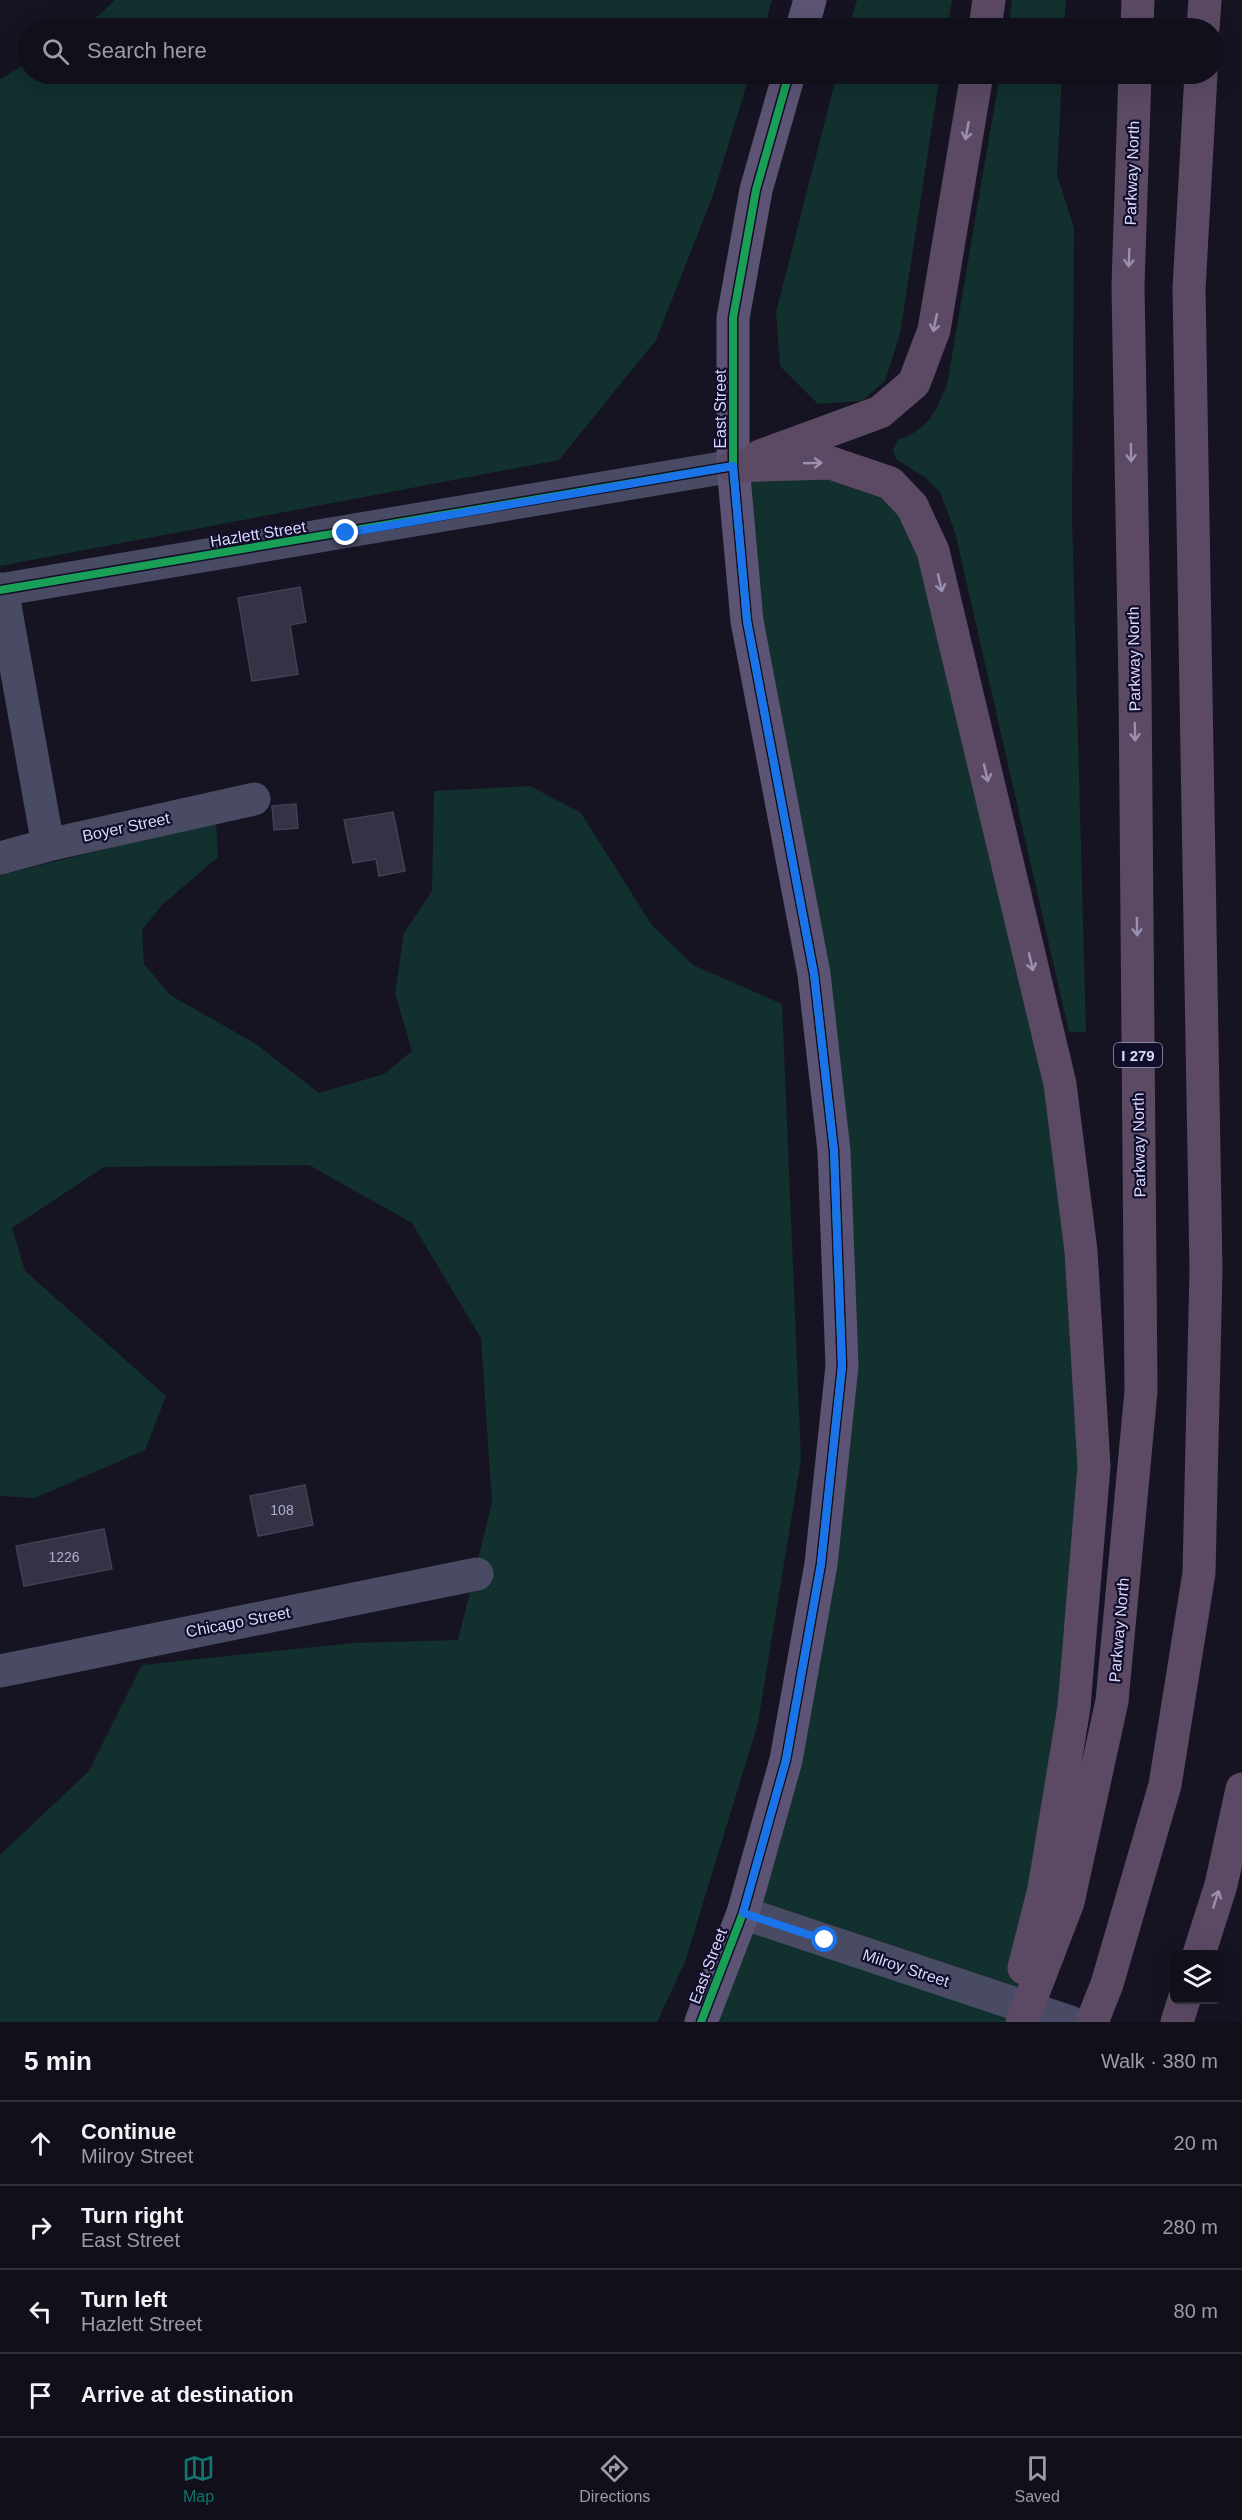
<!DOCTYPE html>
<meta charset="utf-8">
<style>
body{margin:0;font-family:Arial,sans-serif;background:#191823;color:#f1f3f6}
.controls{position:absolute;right:18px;bottom:18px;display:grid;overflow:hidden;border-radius:9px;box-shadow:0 6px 24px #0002}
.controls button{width:54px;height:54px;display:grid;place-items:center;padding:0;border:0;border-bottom:2px solid #302f39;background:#100f1a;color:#f1f3f6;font:30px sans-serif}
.stop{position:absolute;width:18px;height:18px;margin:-14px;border:4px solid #1a73e8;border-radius:50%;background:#fff}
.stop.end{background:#1a73e8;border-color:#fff;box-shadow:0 2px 6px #0008}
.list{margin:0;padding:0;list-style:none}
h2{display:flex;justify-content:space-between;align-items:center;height:78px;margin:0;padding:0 24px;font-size:26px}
h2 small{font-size:20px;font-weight:400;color:#9c9ca2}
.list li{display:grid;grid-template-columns:39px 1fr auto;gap:18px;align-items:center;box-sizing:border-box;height:84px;padding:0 24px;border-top:2px solid #302f39}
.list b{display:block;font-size:22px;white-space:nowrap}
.list p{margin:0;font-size:20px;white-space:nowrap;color:#9c9ca2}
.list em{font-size:20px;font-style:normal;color:#9c9ca2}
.icon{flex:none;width:33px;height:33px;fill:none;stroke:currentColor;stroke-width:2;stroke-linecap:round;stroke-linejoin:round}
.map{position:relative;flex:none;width:1242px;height:2022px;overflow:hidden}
.search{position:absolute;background:#100f1a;box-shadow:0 6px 24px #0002;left:18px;right:18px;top:18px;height:66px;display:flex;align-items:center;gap:15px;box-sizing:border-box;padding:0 21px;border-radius:33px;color:#9c9ca2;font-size:22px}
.sheet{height:414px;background:#100f1a}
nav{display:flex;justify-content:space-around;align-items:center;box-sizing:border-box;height:84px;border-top:2px solid #302f39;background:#100f1a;font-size:16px;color:#9c9ca2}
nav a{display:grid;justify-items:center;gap:3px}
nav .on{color:#0f766e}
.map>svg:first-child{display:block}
.green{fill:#12302e}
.building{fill:#343245;stroke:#423f57;stroke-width:1.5}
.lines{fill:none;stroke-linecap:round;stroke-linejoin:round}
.minor{stroke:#494a64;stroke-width:33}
.major{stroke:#5d5475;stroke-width:33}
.highway{stroke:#5c4a64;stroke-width:33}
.cycleway-casing{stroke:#110e29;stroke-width:11}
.cycleway{stroke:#1a9f57;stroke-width:8}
.oneway{stroke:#9a90b2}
.route{stroke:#1a73e8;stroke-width:8}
.labels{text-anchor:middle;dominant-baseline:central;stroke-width:4.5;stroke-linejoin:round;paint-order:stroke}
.number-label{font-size:14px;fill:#b0aed0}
.shield{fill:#110e29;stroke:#9d9bbf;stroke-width:1.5}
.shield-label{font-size:15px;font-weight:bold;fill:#d9d7ff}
.street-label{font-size:16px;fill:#d9d7ff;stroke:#110e29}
</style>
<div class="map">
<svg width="1242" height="2022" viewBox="0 0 1242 2022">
<rect width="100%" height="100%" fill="#161423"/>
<!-- green -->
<path class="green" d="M 115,0 L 772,0 L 764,28 L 85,28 Z
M 857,0 L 952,0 L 947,28 L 849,28 Z
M 1012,0 L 1066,0 L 1064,28 L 1008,28 Z
M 28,63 L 28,74 L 750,74 L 712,198 L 656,340 L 559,460 L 0,566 L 0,79 Z
M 837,74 L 940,74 L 900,334 L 885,381 L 862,401 L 818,404 L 780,366 L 776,312 Z
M 1000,74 L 1062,74 L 1057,175 L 1074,228 L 1072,517 L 1086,1032 L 1069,1032 L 955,532 L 940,492 L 926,478 L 896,459 L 893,450 L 898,440 C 931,427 933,415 947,385 Z
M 831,463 L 912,506 L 1060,1084 L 1094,1466 L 1044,1889 L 1010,2022 L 701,2022 L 821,1564 L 834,1151 L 733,466 Z
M 530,786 L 581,813 L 651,924 L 693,965 L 782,1004 L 801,1459 L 758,1723 L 685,1962 L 657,2022 L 0,2022 L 0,1855 L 89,1771 L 142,1665 L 353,1643 L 458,1640 L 492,1503 L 481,1338 L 412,1223 L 309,1165 L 104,1167 L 12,1228 L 25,1271 L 166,1396 L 145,1450 L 35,1498 L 0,1496 L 0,875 L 216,822 L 218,857 L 163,904 L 142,930 L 144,964 L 170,995 L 256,1044 L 319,1093 L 384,1074 L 412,1051 L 395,993 L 404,933 L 432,891 L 434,791 Z"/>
<!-- building -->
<path class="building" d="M 300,587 L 306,622 L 290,625 L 298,674 L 252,681 L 238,598 Z
M 296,804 L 298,828 L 274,830 L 272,806 Z
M 393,812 L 405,871 L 379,876 L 376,859 L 353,863 L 344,820 Z
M 305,1485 L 313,1525 L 258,1536 L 250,1496 Z
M 104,1529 L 112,1569 L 24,1586 L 16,1546 Z"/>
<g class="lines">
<!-- minor -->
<path class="minor" d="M 2,589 L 48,845
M 0,590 L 733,466
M 0,858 L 48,845 L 254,799
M 0,1671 L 477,1574
M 743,1913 L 1070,2022"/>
<!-- major -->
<path class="major" d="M 802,28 L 810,0
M 701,2022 L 743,1913 L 786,1760 L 821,1564 L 842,1366 L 834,1151 L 814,974 L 747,621 L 733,466 L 733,318 L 756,190 L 789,74"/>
<!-- highway -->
<path class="highway" d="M 985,28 L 989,0
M 1137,28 L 1138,0
M 1203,28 L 1205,0
M 760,456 L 880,412 L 914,383 L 934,330 L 977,74
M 733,466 L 831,463 L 890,483 L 912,506 L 933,551 L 1060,1084 L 1081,1251 L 1094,1466 L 1074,1707 L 1044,1889 L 1024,1968
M 1199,1954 L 1221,1885 L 1242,1789
M 1022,2022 L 1068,1902 L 1112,1701 L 1141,1391 L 1135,685 L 1128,285 L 1135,74
M 1092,2022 L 1107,1984 L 1165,1785 L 1199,1573 L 1206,1270 L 1189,289 L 1201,74
M 1177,2022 L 1184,2000"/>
<defs>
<path id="cycleway" d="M 0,590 L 733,466
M 701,2022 L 743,1913 L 786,1760 L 821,1564 L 842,1366 L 834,1151 L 814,974 L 747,621 L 733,466 L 733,318 L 756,190 L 789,74"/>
</defs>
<!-- cycleway casing -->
<use href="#cycleway" class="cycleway-casing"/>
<!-- cycleway -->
<use href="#cycleway" class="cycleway"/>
</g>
<!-- one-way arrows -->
<defs><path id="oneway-shaft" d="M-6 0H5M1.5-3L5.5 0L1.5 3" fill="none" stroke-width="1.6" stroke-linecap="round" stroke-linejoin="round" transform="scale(1.5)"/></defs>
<g class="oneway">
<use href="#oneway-shaft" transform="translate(967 131) rotate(100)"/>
<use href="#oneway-shaft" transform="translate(1129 258) rotate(92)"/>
<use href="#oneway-shaft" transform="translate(935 323) rotate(102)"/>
<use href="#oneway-shaft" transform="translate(1131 453) rotate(89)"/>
<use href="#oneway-shaft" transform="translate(813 463) rotate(-2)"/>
<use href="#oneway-shaft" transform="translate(940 583) rotate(77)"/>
<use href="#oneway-shaft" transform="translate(1135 732) rotate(89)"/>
<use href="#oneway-shaft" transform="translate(986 773) rotate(77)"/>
<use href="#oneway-shaft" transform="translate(1137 927) rotate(89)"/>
<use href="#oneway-shaft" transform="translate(1031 962) rotate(77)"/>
<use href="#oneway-shaft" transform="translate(1216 1899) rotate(-72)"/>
</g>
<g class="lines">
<!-- route -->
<path class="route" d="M 346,533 L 733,466 L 747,621 L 814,974 L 834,1151 L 842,1366 L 821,1564 L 786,1760 L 743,1913 L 825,1940"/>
</g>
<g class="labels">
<!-- number labels -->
<g class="number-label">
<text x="282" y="1510">108</text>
<text x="64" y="1557">1226</text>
</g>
<!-- shield labels -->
<rect class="shield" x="1114" y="1043" width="48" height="24" rx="4.5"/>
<g class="shield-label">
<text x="1138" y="1055">I 279</text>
</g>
<!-- street labels -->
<g class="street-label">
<text transform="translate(1132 173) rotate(-88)">Parkway North</text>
<text transform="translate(720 409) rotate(-90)">East Street</text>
<text transform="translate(258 534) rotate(-9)">Hazlett Street</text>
<text transform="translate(1134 659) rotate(-91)">Parkway North</text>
<text transform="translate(126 827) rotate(-12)">Boyer Street</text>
<text transform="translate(1139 1145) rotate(-91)">Parkway North</text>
<text transform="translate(238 1622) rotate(-11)">Chicago Street</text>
<text transform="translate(1119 1630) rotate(-85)">Parkway North</text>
<text transform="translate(708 1966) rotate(-69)">East Street</text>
<text transform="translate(906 1968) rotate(18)">Milroy Street</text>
</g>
</g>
</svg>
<div class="controls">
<button><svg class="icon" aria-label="layers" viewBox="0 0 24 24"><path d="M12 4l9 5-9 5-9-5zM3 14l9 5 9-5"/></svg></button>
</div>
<div class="stop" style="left:825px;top:1940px"></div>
<div class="stop end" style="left:346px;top:533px"></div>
<div class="search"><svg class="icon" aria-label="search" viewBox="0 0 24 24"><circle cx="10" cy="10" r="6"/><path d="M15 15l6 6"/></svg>Search here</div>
</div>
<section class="sheet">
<h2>5 min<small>Walk · 380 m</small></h2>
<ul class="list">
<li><svg class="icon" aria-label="ahead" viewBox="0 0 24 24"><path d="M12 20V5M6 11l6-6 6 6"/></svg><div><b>Continue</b><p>Milroy Street</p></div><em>20 m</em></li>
<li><svg class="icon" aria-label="right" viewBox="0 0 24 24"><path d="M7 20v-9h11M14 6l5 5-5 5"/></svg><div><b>Turn right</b><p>East Street</p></div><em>280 m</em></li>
<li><svg class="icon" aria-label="left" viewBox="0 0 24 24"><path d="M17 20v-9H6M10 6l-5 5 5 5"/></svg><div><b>Turn left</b><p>Hazlett Street</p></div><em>80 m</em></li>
<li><svg class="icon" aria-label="arrive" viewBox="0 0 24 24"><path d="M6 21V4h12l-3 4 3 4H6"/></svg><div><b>Arrive at destination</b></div></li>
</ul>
</section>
<nav>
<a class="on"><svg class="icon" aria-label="map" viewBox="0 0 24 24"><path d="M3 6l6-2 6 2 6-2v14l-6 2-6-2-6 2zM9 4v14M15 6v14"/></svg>Map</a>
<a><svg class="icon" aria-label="directions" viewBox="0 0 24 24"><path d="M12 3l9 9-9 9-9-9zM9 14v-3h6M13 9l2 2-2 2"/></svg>Directions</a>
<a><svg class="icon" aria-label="saved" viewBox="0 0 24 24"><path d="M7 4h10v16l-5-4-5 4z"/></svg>Saved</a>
</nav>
